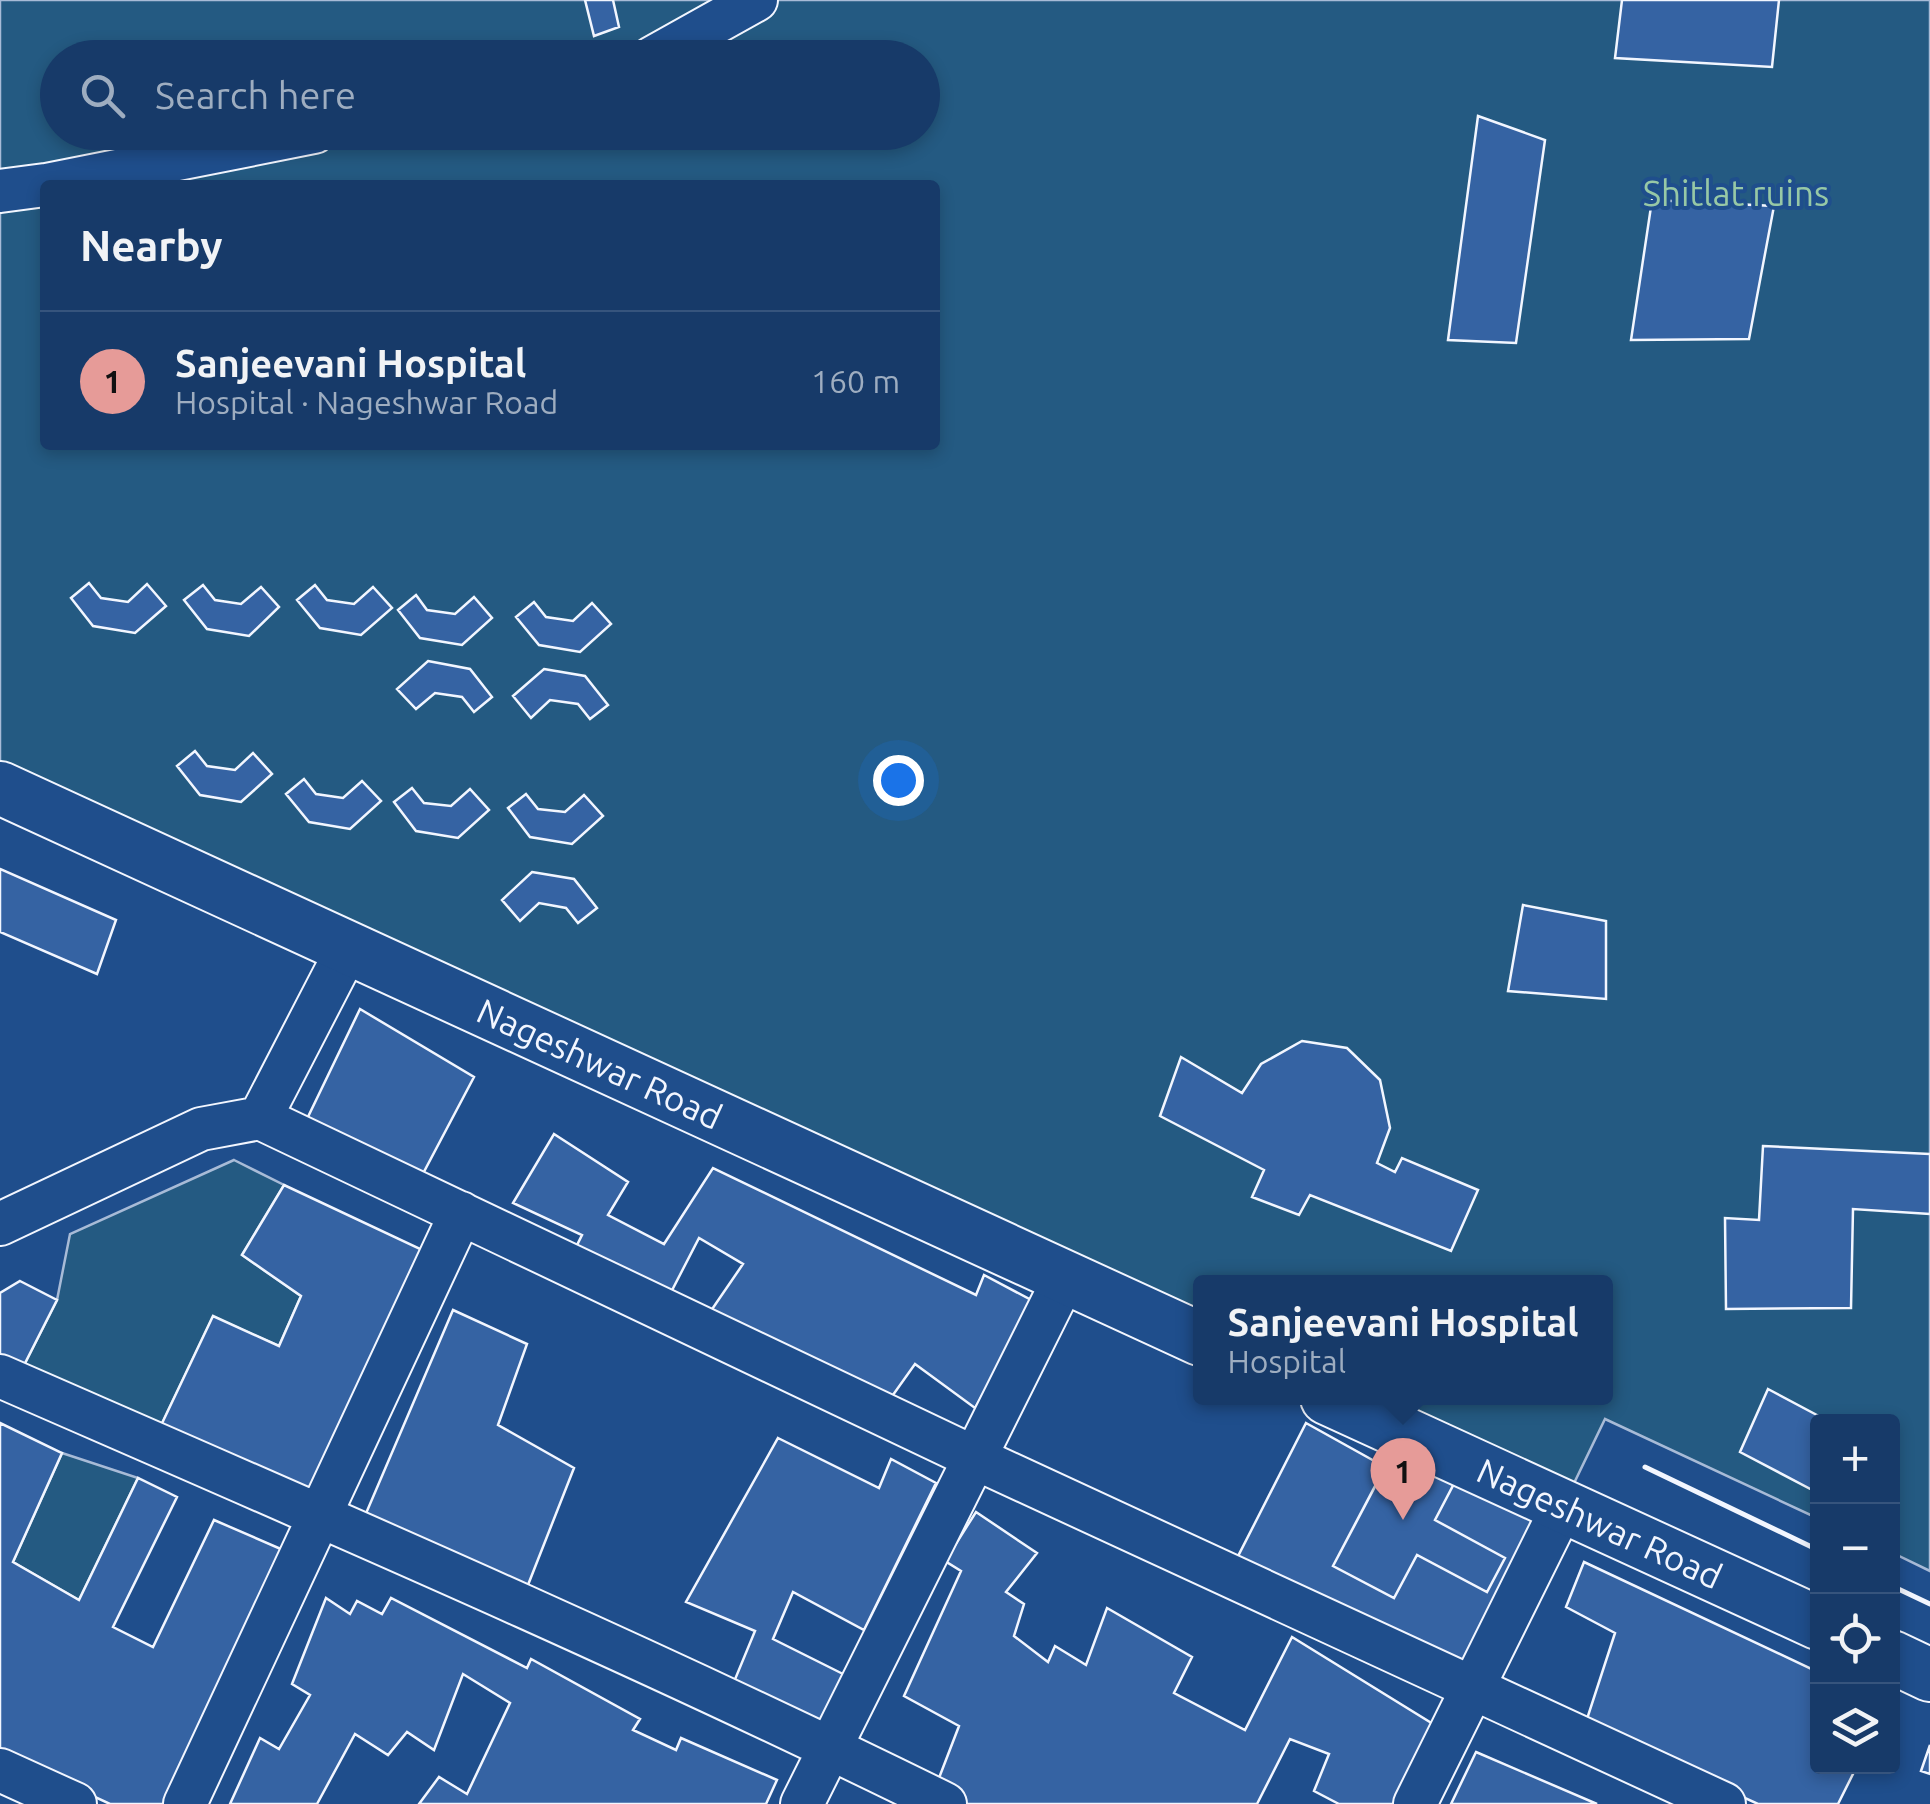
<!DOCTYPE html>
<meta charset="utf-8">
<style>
body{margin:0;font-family:Ubuntu,sans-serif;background:#244571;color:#f1f3f6}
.controls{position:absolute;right:30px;bottom:30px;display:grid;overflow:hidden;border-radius:10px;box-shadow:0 5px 15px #0003}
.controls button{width:90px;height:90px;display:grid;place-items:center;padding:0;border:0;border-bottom:2px solid #36547d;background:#173a69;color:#f1f3f6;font:50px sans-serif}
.you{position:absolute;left:898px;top:780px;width:35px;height:35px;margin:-25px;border:8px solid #fff;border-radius:50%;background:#1a73e8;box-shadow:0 0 0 15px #1a73e833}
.badge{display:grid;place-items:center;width:65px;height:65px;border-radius:50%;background:#e69b98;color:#111;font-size:32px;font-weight:700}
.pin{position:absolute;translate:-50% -82px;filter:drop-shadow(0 2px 5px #0008)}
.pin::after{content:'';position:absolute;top:52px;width:35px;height:30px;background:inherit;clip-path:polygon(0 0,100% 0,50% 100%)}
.popup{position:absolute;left:1193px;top:1275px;width:420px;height:130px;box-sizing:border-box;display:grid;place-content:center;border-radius:10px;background:#173a69;filter:drop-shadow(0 2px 8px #0005);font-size:32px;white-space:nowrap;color:#9eadc0}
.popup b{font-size:38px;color:#f1f3f6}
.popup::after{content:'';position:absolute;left:50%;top:100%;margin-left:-20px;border:20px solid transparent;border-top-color:#173a69}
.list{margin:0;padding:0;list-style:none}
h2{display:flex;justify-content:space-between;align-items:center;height:130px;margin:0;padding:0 40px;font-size:42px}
h2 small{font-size:32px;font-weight:400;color:#9eadc0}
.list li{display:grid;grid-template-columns:65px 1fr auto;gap:30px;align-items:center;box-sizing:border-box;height:140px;padding:0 40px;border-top:2px solid #36547d}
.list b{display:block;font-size:38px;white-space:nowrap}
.list p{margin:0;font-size:32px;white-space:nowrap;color:#9eadc0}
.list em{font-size:32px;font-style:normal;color:#9eadc0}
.icon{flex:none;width:55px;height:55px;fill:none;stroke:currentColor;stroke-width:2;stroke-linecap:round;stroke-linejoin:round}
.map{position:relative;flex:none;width:1930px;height:1804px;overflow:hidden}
.search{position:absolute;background:#173a69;box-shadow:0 5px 15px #0003;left:40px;top:40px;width:900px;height:110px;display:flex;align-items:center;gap:25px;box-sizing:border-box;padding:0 35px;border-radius:55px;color:#9eadc0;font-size:38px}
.panel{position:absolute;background:#173a69;box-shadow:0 5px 15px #0003;left:40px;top:180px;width:900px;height:270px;border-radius:10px}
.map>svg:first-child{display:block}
.green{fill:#245a82;stroke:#a8bbd7;stroke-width:2.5;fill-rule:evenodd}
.building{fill:#3563a3;stroke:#f2f6ff;stroke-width:2.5}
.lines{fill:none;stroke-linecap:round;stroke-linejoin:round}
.minor-casing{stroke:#f2f6ff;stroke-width:46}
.major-casing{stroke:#f2f6ff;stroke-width:56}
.minor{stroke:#1f4e8c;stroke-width:42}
.major{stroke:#1f4e8c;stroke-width:52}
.wall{stroke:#f2f6ff;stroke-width:5}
.labels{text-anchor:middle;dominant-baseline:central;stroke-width:8;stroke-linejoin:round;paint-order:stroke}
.park-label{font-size:35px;fill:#97c8a6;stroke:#1f4e8c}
.street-label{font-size:35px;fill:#f2f6ff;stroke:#1f4e8c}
</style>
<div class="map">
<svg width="1930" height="1804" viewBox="0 0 1930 1804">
<rect width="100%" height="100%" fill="#1f4e8c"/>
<!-- green -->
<path class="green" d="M 0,0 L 1930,0 L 1930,1571 L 1893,1553 L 1892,1422 L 1818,1422 L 1817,1518 L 1605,1419 L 1563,1506 L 1327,1398 L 1606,1398 L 1606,1282 L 1200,1282 L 1200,1339 L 0,788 ZM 58,58 L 922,58 L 922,132 L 58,132 ZM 45,185 L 935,185 L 935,445 L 45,445 Z
M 234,1160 L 284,1185 L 242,1255 L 301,1296 L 279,1346 L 213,1317 L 155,1438 L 19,1375 L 57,1300 L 70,1234 Z
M 62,1453 L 138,1478 L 79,1600 L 13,1562 Z"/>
<!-- building -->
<path class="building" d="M 585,0 L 613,0 L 619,27 L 594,36 Z
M 1622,0 L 1779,0 L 1772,67 L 1615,58 Z
M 1478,116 L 1545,140 L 1516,343 L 1448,340 Z
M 1652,200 L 1774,206 L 1749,339 L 1631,340 Z
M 89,583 L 101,598 L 128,602 L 147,584 L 166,606 L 135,633 L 93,626 L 71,598 Z
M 203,585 L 215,600 L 241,604 L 261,587 L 279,607 L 249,636 L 207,629 L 184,600 Z
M 315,585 L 327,600 L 354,604 L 373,587 L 392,608 L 361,635 L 320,628 L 297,600 Z
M 416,595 L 427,610 L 455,614 L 474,597 L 492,618 L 462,645 L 420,638 L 398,610 Z
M 534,602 L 546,617 L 573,621 L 592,603 L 611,624 L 580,652 L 539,645 L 516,617 Z
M 428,661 L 470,669 L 492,697 L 474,712 L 462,697 L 435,693 L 416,709 L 397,689 Z
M 544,669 L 585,676 L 608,705 L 590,719 L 578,704 L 550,700 L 531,718 L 513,696 Z
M 195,751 L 207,766 L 235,770 L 253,753 L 272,774 L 241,802 L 200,795 L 177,766 Z
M 304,779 L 316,794 L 343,798 L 362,781 L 381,801 L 350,829 L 309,822 L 286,794 Z
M 412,788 L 424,803 L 451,806 L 470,789 L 489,810 L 458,838 L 416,831 L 394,802 Z
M 526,794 L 538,809 L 565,812 L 584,795 L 603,816 L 572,844 L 530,837 L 508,808 Z
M 0,869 L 116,920 L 97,974 L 0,932 Z
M 532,872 L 574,879 L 597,908 L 578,923 L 566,908 L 539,903 L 520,921 L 502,900 Z
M 1523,905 L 1606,921 L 1606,999 L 1508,991 Z
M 360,1009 L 474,1077 L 418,1183 L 306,1121 Z
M 1302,1041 L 1347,1048 L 1380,1080 L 1390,1128 L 1377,1163 L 1395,1172 L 1402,1158 L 1478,1190 L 1451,1251 L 1310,1195 L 1299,1215 L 1252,1197 L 1264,1170 L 1160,1116 L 1181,1057 L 1242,1093 L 1261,1064 Z
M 554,1134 L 628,1182 L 608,1215 L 664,1244 L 713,1168 L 976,1295 L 984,1275 L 1035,1302 L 975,1408 L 915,1364 L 888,1402 L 706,1318 L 743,1264 L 699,1238 L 667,1300 L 571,1257 L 582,1235 L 513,1203 Z
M 1763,1146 L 1930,1154 L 1930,1214 L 1853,1209 L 1851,1308 L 1726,1309 L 1725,1218 L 1759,1220 Z
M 284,1185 L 431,1254 L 313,1502 L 155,1438 L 213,1316 L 279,1346 L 301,1296 L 242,1255 Z
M 20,1281 L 57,1300 L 19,1375 L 0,1365 L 0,1293 Z
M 453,1310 L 527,1344 L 498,1425 L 574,1468 L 526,1590 L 364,1518 Z
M 1768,1389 L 1830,1422 L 1818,1422 L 1818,1493 L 1740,1452 Z
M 0,1423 L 62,1453 L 13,1562 L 79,1600 L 138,1478 L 177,1497 L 113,1627 L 153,1647 L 214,1520 L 290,1553 L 176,1804 L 110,1804 L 0,1753 Z
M 1306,1423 L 1385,1467 L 1333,1566 L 1394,1598 L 1417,1555 L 1487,1592 L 1505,1558 L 1435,1520 L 1457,1478 L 1541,1520 L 1464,1668 L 1233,1566 Z
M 778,1438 L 879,1488 L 891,1459 L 936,1483 L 864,1630 L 793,1592 L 773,1639 L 845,1675 L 823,1730 L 731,1689 L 755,1631 L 686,1602 Z
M 1397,1445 L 1457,1478 L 1435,1520 L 1505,1558 L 1487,1592 L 1417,1555 L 1394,1598 L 1333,1566 Z
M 976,1512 L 1037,1553 L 1006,1592 L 1024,1604 L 1014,1636 L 1048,1662 L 1055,1646 L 1086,1665 L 1107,1608 L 1192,1657 L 1174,1693 L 1245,1730 L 1292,1637 L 1433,1724 L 1395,1804 L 1339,1804 L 1314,1791 L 1329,1754 L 1290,1739 L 1257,1804 L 966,1804 L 934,1791 L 959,1726 L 904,1696 L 961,1571 L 945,1561 Z
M 1584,1562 L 1818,1672 L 1818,1766 L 1857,1766 L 1838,1804 L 1758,1804 L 1585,1725 L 1615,1633 L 1566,1607 Z
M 326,1598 L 350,1614 L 357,1601 L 382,1614 L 391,1598 L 527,1668 L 531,1659 L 640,1719 L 633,1730 L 676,1750 L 681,1738 L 777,1780 L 766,1804 L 419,1804 L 439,1777 L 467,1794 L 510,1703 L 463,1674 L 434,1750 L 407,1732 L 388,1755 L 355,1734 L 317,1804 L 230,1804 L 260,1738 L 279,1749 L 310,1695 L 292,1684 Z
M 1930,1745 L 1930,1774 L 1921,1771 Z
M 1476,1752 L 1597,1804 L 1451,1804 Z"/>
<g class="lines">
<defs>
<path id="minor" d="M 652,58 L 756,0
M 46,185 L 314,132
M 0,191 L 45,185
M 260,1118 L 348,948
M 0,1224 L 201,1129 L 260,1118 L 975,1458 L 1724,1804
M 0,1376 C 316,1514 635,1651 945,1804
M 0,1770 L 75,1804
M 185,1804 L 461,1213
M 802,1804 L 1065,1277
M 1415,1804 L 1563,1506"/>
<g id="major">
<path id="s1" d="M 0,788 L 1200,1339"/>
<path id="s2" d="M 1327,1398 L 1818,1623"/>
<path d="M 1892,1657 L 1930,1675"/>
</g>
</defs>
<!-- minor casing -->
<use href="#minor" class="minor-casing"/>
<!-- major casing -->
<use href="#major" class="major-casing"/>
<!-- minor -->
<use href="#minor" class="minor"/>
<!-- major -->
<use href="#major" class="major"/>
<!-- wall -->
<path class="wall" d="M 1645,1467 L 1818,1550
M 1892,1586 L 1930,1604"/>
</g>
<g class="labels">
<!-- park labels -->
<g class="park-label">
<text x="1736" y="193">Shitlat ruins</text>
</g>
<!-- street labels -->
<g class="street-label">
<text stroke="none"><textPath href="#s1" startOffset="660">Nageshwar Road</textPath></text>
<text stroke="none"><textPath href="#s2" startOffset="300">Nageshwar Road</textPath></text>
</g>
</g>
</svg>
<div class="controls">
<button>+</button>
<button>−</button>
<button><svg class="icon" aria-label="locate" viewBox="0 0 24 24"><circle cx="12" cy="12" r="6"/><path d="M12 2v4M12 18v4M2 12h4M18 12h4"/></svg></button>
<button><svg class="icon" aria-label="layers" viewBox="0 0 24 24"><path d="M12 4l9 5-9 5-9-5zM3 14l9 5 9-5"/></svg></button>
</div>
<div class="you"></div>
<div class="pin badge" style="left:1403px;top:1520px">1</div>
<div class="popup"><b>Sanjeevani Hospital</b>Hospital</div>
<div class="search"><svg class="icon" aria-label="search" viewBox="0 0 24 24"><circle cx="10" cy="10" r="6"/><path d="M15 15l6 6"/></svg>Search here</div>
<section class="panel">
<h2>Nearby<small></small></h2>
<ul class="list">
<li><span class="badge">1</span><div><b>Sanjeevani Hospital</b><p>Hospital · Nageshwar Road</p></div><em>160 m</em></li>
</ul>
</section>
</div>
